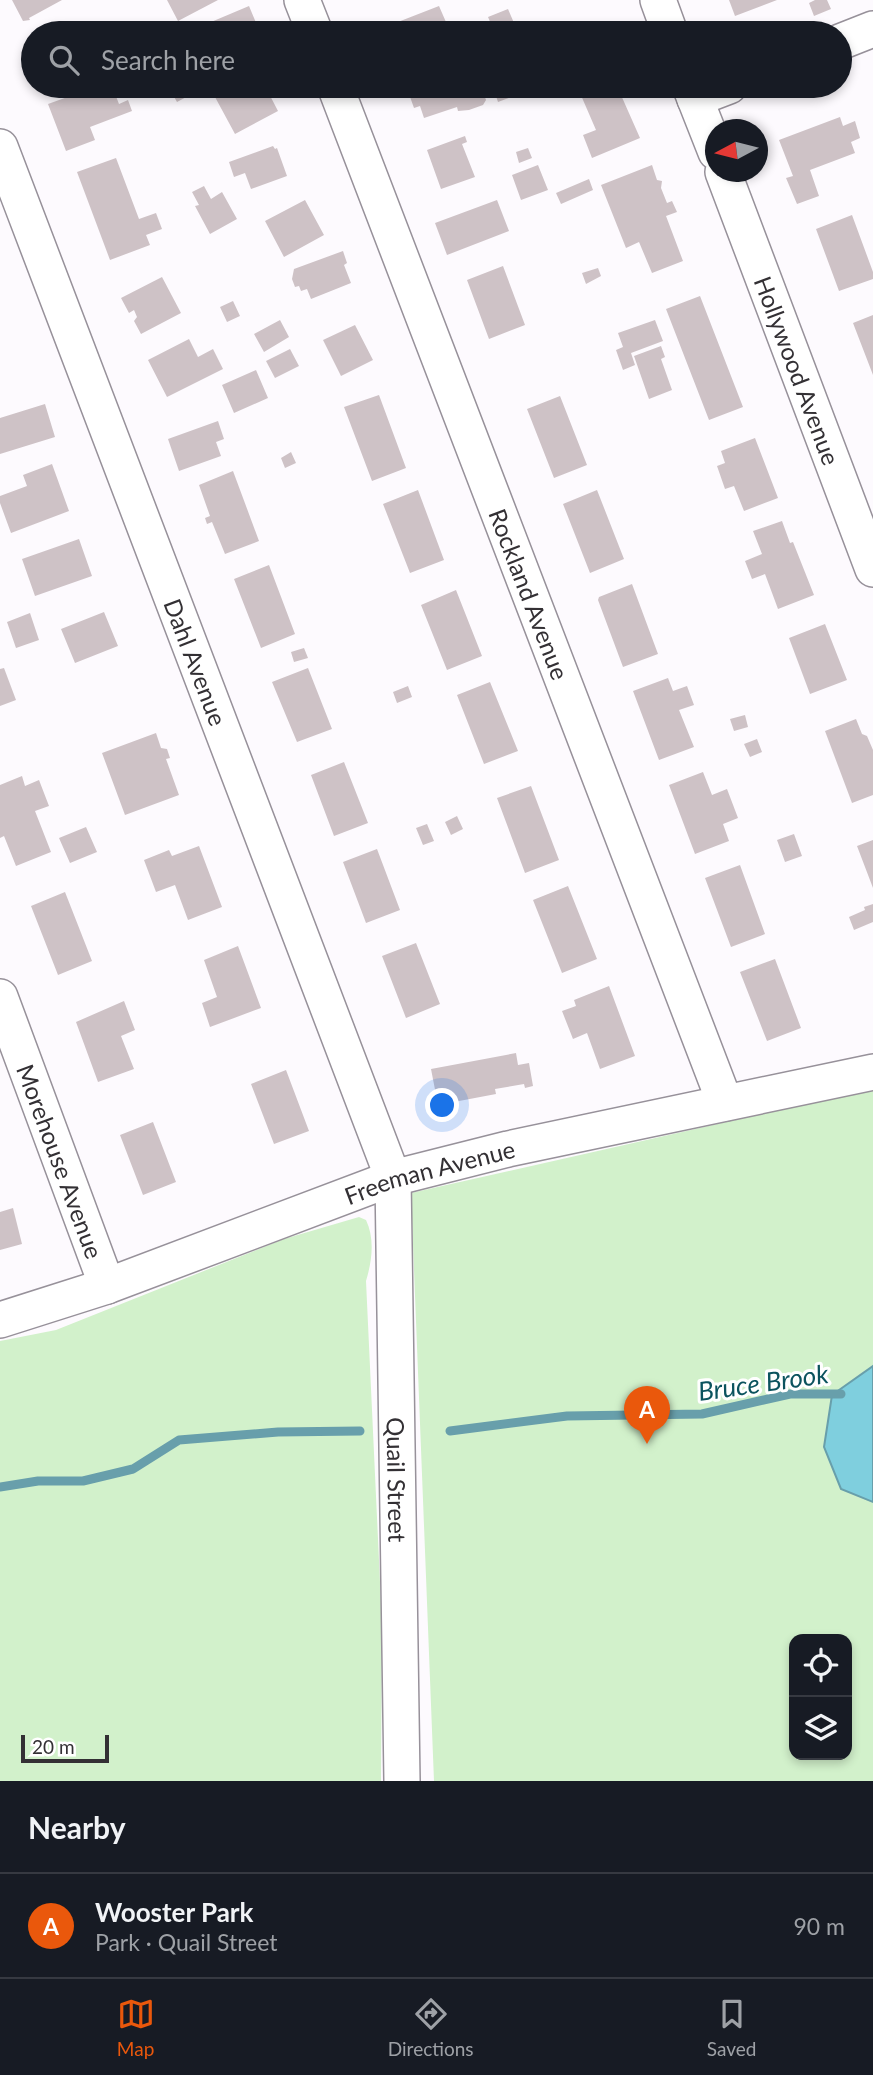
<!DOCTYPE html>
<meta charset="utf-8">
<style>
body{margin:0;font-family:Lato,sans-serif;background:#242831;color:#f1f3f6}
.controls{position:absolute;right:21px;bottom:21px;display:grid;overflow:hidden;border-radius:14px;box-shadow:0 4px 10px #0003}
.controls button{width:63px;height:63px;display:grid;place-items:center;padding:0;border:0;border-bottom:2px solid #363941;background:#171b24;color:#f1f3f6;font:35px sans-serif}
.compass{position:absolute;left:705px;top:119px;width:63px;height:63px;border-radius:50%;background:#171b24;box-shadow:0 4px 10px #0003;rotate:263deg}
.scale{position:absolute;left:21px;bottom:18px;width:88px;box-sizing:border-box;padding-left:7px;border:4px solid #333034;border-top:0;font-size:19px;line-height:24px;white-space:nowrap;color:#333034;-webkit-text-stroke:5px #fff;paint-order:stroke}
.you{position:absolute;left:443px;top:1106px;width:24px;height:24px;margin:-18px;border:5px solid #fff;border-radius:50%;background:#1a73e8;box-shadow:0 0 0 10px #1a73e833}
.badge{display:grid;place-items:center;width:46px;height:46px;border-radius:50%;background:#ea580c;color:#fff;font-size:23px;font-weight:700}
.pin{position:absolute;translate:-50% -58px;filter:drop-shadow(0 2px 4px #0008)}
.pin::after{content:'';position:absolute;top:37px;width:24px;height:21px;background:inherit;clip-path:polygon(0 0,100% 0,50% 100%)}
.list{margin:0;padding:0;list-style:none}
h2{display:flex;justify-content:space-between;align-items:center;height:91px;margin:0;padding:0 28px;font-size:30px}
h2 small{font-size:23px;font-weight:400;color:#9ea1a6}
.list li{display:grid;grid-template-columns:46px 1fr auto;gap:21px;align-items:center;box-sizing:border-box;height:105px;padding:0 28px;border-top:2px solid #363941}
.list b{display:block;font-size:26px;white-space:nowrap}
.list p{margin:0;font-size:23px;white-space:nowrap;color:#9ea1a6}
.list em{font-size:23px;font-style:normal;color:#9ea1a6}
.icon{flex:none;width:38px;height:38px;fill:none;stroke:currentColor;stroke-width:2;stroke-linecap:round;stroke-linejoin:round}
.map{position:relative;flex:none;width:873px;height:1781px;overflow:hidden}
.search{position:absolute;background:#171b24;box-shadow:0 4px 10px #0003;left:21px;right:21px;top:21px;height:77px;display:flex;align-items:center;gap:18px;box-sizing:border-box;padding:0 24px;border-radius:38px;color:#9ea1a6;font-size:26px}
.sheet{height:196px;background:#171b24}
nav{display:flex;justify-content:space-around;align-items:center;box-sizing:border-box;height:98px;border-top:2px solid #363941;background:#171b24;font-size:19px;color:#9ea1a6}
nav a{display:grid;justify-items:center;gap:4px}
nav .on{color:#ea580c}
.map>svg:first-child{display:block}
.green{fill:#d2f1cb;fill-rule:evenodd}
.water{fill:#7fcfde;stroke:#689fab;stroke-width:2}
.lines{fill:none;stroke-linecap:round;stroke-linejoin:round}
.stream{stroke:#689fab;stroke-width:9}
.building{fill:#cec2c6}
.street-casing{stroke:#97919a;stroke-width:38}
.street{stroke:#fff;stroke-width:35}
.labels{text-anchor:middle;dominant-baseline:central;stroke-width:6;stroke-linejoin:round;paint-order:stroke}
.street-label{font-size:24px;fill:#333034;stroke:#fff}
.water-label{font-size:26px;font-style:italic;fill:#0b535e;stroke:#fff}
</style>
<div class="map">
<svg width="873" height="1781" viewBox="0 0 873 1781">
<rect width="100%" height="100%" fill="#fdfafe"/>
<!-- green -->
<path class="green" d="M 873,1089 L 873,1781 L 434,1781 L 411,1193 ZM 794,1639 L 847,1639 L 847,1755 L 794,1755 Z
M 359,1217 L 366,1220 C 375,1239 372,1261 366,1281 L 382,1625 L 381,1781 L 0,1781 L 0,1341 L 56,1330 L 284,1239 Z"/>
<!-- water -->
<path class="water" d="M 873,1366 L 873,1502 L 841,1489 L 824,1447 L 832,1395 Z"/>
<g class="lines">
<!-- stream -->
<path class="stream" d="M 450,1431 L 567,1416 L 702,1414 L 790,1394 L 841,1394
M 0,1487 L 38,1481 L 83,1481 L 133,1469 L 179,1440 L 278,1432 L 360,1431"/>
</g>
<!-- building -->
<path class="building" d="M 12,0 L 62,0 L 29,18 L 30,20 L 23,21 Z
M 167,0 L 218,0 L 178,21 Z
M 729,0 L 777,0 L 735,16 Z
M 815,0 L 827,0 L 831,9 L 814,16 L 809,3 Z
M 249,6 L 257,25 L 247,29 L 249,33 L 185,33 Z
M 439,6 L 449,29 L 439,33 L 387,33 L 385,27 Z
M 508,9 L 514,23 L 494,31 L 488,17 Z
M 585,22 L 590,33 L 556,33 Z
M 98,86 L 112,86 L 119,104 L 128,100 L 132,111 L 90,127 L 95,140 L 66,151 L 48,104 Z
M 168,86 L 202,86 L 203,88 L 177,102 Z
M 238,86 L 265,86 L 278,111 L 235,134 L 215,97 Z
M 412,86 L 451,86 L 452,90 L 458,86 L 481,86 L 486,100 L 483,105 L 469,110 L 458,111 L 457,107 L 424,118 L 420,106 L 414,108 L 409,94 L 414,93 Z
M 497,86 L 507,86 L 511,97 L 498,102 L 493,87 Z
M 519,86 L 526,86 L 529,93 L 516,98 L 512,88 Z
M 596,86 L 617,86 L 640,138 L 592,158 L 583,135 L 596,130 L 580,93 Z
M 840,117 L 843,126 L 855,121 L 860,138 L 851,142 L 855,153 L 810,170 L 819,196 L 797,204 L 786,178 L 793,176 L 779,140 Z
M 465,136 L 467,142 L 462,144 L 475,177 L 441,189 L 427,150 Z
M 273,146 L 275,149 L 277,148 L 287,176 L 251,189 L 245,173 L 234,177 L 229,162 Z
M 528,148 L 532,158 L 519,163 L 516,152 Z
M 116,158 L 139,219 L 156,213 L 162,229 L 146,235 L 150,245 L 110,260 L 77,172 Z
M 538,165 L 548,190 L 521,200 L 512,175 Z
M 652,165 L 657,180 L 662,181 L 661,188 L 667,203 L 672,201 L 677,212 L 666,216 L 683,261 L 652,273 L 639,242 L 626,248 L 601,185 Z
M 589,179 L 593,190 L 561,204 L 556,193 Z
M 204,186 L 211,199 L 222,192 L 237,219 L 210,234 L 195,206 L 199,205 L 192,192 Z
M 305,200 L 324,235 L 284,257 L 265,221 Z
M 497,200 L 509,231 L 447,255 L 435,223 Z
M 852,215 L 873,272 L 873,279 L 839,291 L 816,229 Z
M 343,251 L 347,263 L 344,265 L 351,283 L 311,299 L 307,289 L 301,291 L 299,286 L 295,287 L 292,279 L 294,269 Z
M 503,266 L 525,325 L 489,339 L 467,280 Z
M 598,268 L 601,276 L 586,284 L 582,273 Z
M 162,277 L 181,313 L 141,334 L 134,321 L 137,317 L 134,310 L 129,313 L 121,298 Z
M 700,296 L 743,407 L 709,420 L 666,309 Z
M 233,301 L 240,316 L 227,322 L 220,307 Z
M 873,315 L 873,375 L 853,323 Z
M 280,320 L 289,337 L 264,352 L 254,334 Z
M 655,320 L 663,341 L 631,353 L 635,365 L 623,370 L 616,350 L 623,347 L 618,333 Z
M 355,325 L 373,360 L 341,376 L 323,340 Z
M 189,339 L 198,357 L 213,349 L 223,369 L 167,397 L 148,360 Z
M 661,346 L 665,357 L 661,359 L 672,390 L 649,399 L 634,356 Z
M 290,349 L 299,366 L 275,378 L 266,361 Z
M 256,370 L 268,398 L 234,413 L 222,385 Z
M 379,395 L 406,468 L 372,481 L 344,407 Z
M 560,396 L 587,465 L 554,478 L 527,409 Z
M 45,404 L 55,437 L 0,454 L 0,418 Z
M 218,421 L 224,439 L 216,442 L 221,456 L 179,471 L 168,439 Z
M 755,438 L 778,498 L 744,511 L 734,486 L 725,489 L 717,466 L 725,463 L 721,451 Z
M 291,452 L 296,463 L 285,468 L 281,458 Z
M 52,464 L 69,511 L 11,533 L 0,503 L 0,496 L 27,486 L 23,475 Z
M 233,471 L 259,541 L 225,554 L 212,522 L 207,524 L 205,518 L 210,516 L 199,485 Z
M 418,490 L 444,560 L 410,573 L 383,504 Z
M 597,490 L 624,559 L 590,573 L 563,504 Z
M 782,521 L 790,543 L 793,542 L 814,595 L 778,609 L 765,574 L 752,579 L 745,561 L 762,554 L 753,531 Z
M 79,539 L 92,576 L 35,596 L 22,559 Z
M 269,565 L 295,634 L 261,648 L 234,579 Z
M 632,584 L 658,654 L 623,667 L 598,600 L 599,597 Z
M 456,590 L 482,656 L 447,670 L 421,605 Z
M 104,612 L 118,646 L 75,663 L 61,629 Z
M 30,613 L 39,640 L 16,648 L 7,622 Z
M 825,624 L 847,680 L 810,694 L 789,638 Z
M 304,648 L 308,658 L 294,662 L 291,652 Z
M 4,668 L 16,700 L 0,706 L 0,669 Z
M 308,668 L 332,729 L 297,742 L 272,682 Z
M 668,678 L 673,691 L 687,686 L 694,705 L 679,710 L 694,747 L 659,760 L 633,691 Z
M 490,682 L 518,751 L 484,764 L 457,695 Z
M 408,686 L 412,697 L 397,703 L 393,692 Z
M 745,715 L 748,727 L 734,731 L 730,719 Z
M 856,719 L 862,734 L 867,736 L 873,750 L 873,795 L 852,803 L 825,731 Z
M 156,733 L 161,748 L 167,749 L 170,758 L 166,759 L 179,795 L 125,815 L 102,753 Z
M 757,739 L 762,752 L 750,757 L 744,744 Z
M 344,762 L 368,823 L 334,836 L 311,775 Z
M 703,772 L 712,795 L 727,789 L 738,818 L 723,824 L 729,841 L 695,854 L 669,785 Z
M 22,776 L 25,786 L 39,780 L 49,806 L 35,811 L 51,852 L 16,866 L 4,836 L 0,838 L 0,785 Z
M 531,786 L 559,860 L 525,873 L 497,798 Z
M 457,816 L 463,829 L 451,835 L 445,822 Z
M 427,824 L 434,841 L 423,845 L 416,828 Z
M 86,827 L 97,852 L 70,863 L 59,838 Z
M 794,834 L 802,856 L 785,862 L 777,840 Z
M 873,840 L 873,888 L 857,846 Z
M 199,846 L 222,907 L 188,920 L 175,885 L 156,892 L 144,860 L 169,850 L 172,856 Z
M 377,849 L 400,910 L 366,923 L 343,862 Z
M 740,865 L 765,934 L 731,947 L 705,878 Z
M 568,886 L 597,959 L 562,973 L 533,900 Z
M 65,892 L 92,961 L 58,975 L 31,906 Z
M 873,904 L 873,922 L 854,930 L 849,917 L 865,910 L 864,907 Z
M 416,943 L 440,1004 L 406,1018 L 382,956 Z
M 238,946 L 261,1008 L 210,1027 L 202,1003 L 217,997 L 204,960 Z
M 775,959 L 801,1028 L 767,1041 L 740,972 Z
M 609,986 L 635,1056 L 600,1069 L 587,1033 L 573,1039 L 562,1011 L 576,1006 L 574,1000 Z
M 124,1001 L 135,1030 L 121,1036 L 134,1069 L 98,1082 L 76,1022 Z
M 516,1053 L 518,1065 L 529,1063 L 533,1086 L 525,1088 L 524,1084 L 495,1089 L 496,1094 L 438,1105 L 431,1069 Z
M 286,1070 L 309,1131 L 274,1144 L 251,1084 Z
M 153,1122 L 176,1182 L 143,1195 L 120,1135 Z
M 13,1208 L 22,1244 L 0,1250 L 0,1212 Z"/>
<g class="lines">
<defs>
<g id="street">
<path d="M 302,0 L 315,33"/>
<path d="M 658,0 L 670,33"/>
<path d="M 840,42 L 873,29"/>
<path id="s1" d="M 335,86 L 725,1103"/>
<path d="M 690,86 L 716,152"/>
<path d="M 695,99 L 729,86"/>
<path id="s2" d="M 0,147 L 393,1178 L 402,1781"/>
<path id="s3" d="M 723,172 L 873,569"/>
<path id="s4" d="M 0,997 L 107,1286"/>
<path id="s5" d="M 0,1320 L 107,1286 L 393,1178 L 508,1149 L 873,1072"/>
</g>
</defs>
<!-- street casing -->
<use href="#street" class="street-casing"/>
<!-- street -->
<use href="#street" class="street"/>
</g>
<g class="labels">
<!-- street labels -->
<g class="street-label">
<text stroke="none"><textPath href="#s3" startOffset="212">Hollywood Avenue</textPath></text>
<text stroke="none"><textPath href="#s1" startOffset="544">Rockland Avenue</textPath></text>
<text stroke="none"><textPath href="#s2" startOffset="551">Dahl Avenue</textPath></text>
<text stroke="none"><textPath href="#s4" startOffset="175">Morehouse Avenue</textPath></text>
<text stroke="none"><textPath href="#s5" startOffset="455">Freeman Avenue</textPath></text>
<text stroke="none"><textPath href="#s2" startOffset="1405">Quail Street</textPath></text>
</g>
<!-- water labels -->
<g class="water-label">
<text transform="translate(763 1382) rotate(-8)">Bruce Brook</text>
</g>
</g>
</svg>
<div class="controls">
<button><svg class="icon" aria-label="locate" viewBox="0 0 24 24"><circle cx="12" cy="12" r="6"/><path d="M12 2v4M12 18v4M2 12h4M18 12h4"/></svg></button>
<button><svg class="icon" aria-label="layers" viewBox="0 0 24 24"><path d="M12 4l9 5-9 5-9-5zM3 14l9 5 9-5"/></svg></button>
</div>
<svg class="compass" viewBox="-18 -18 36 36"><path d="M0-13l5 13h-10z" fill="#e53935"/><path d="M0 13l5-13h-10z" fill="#9ea1a6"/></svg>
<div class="scale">20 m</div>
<div class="you"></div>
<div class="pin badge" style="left:647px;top:1444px">A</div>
<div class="search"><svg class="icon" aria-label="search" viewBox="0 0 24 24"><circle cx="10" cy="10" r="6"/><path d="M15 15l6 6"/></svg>Search here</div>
</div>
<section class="sheet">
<h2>Nearby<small></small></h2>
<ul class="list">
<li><span class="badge">A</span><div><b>Wooster Park</b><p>Park · Quail Street</p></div><em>90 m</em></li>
</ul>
</section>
<nav>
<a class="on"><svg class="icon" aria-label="map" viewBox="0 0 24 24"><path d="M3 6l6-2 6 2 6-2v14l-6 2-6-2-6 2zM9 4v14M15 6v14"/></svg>Map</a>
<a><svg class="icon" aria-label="directions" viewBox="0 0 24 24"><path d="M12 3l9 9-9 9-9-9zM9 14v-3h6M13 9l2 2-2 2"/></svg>Directions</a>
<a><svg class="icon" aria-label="saved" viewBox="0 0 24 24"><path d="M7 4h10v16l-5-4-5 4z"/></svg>Saved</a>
</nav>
